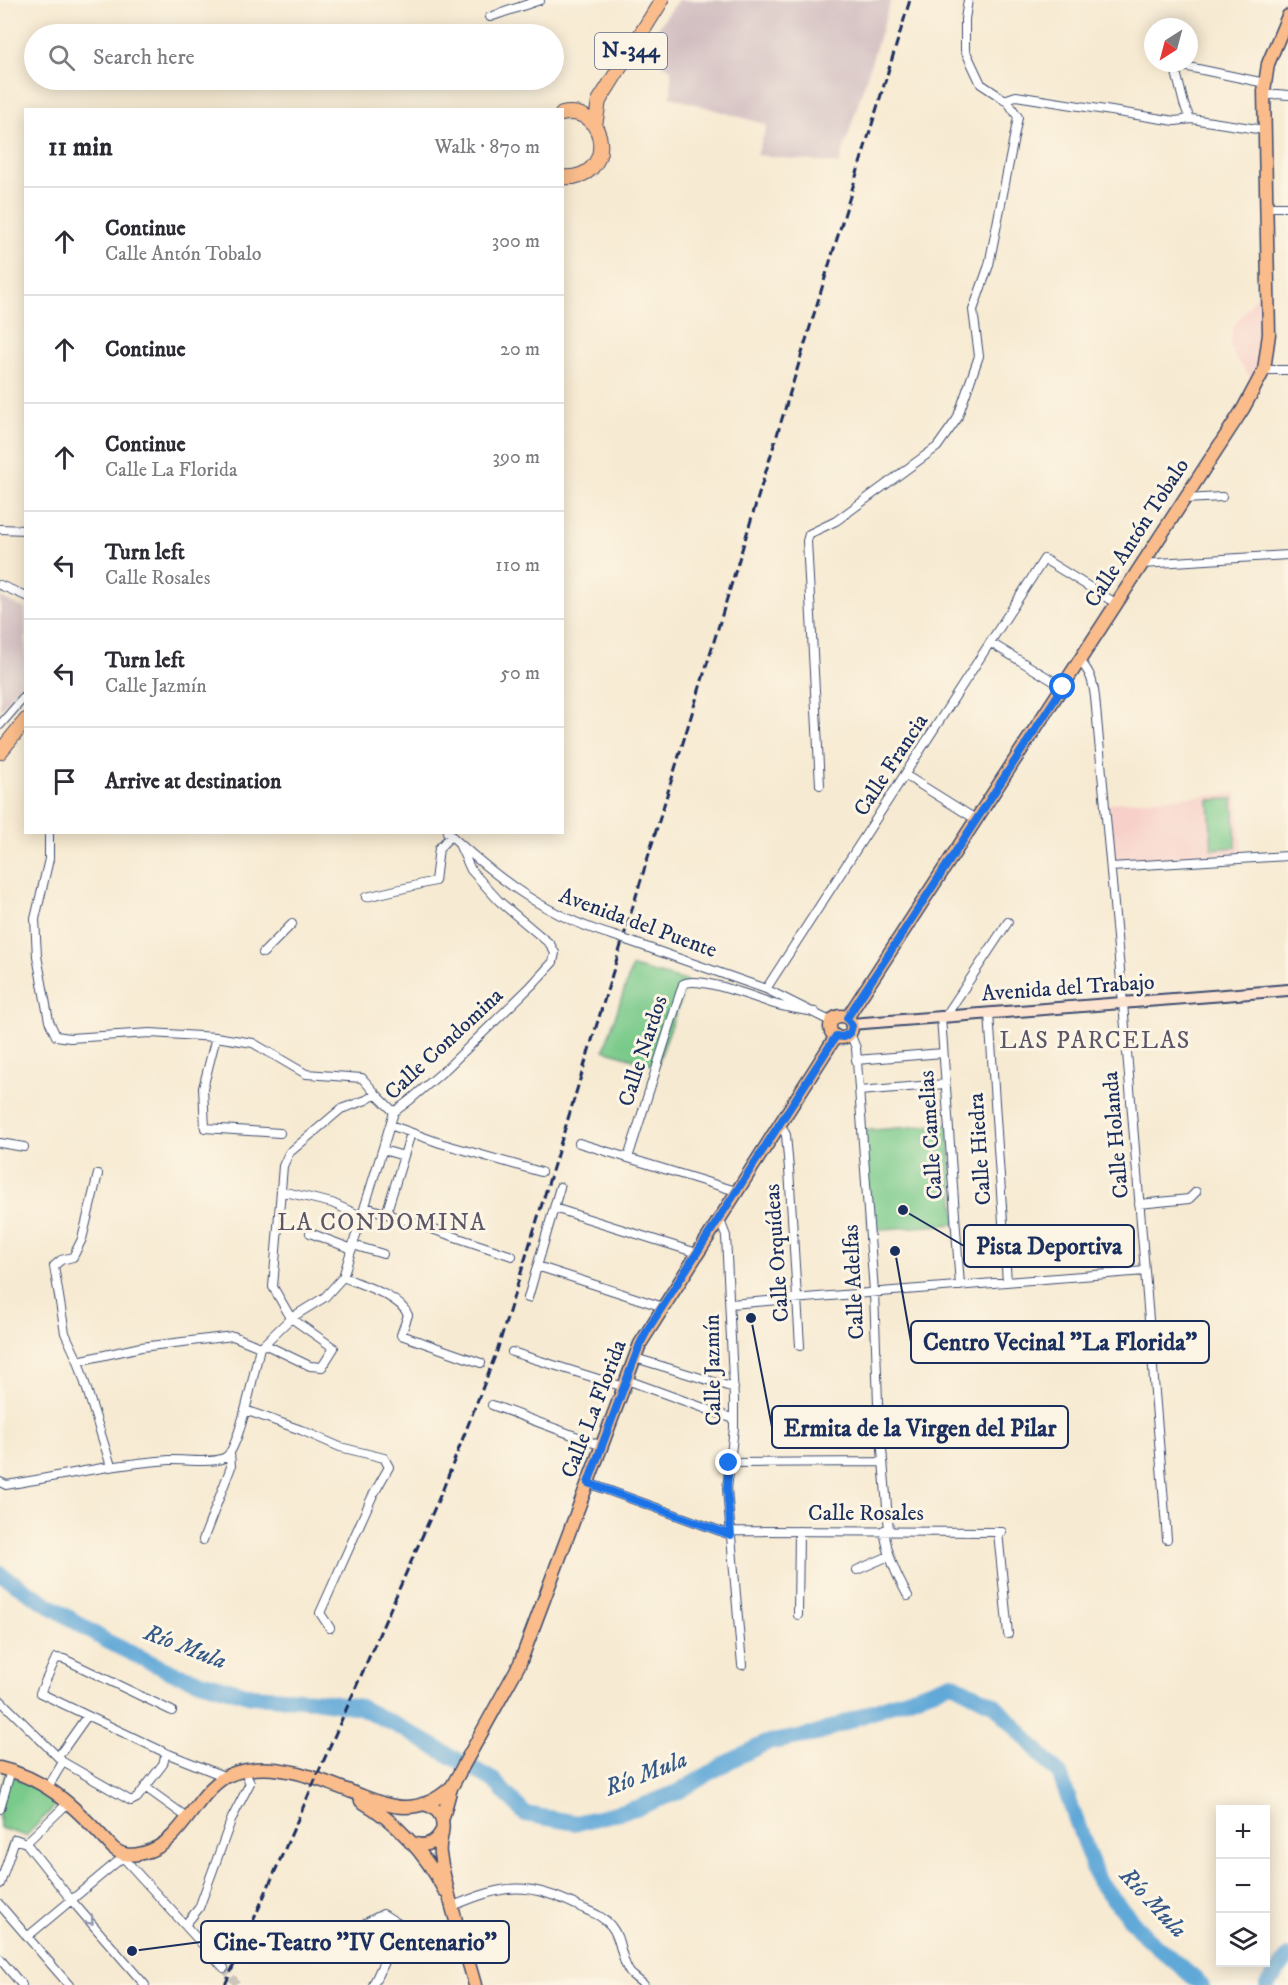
<!DOCTYPE html>
<meta charset="utf-8">
<style>
body{margin:0;font-family:"IM FELL DW Pica",serif;background:#f2f2f3;color:#2b2b33}
.controls{position:absolute;right:18px;bottom:18px;display:grid;overflow:hidden;border-radius:0px;box-shadow:0 3px 15px #0003}
.controls button{width:54px;height:54px;display:grid;place-items:center;padding:0;border:0;border-bottom:2px solid #e1e1e2;background:#fff;color:#2b2b33;font:30px sans-serif}
.compass{position:absolute;left:1144px;top:18px;width:54px;height:54px;border-radius:50%;background:#fff;box-shadow:0 3px 15px #0003;rotate:216deg}
.stop{position:absolute;width:18px;height:18px;margin:-14px;border:4px solid #1a73e8;border-radius:50%;background:#fff}
.stop.end{background:#1a73e8;border-color:#fff;box-shadow:0 2px 6px #0008}
.list{margin:0;padding:0;list-style:none}
h2{display:flex;justify-content:space-between;align-items:center;height:78px;margin:0;padding:0 24px;font-size:26px}
h2 small{font-size:20px;font-weight:400;color:#7c7c81}
.list li{display:grid;grid-template-columns:39px 1fr auto;gap:18px;align-items:center;box-sizing:border-box;height:108px;padding:0 24px;border-top:2px solid #e1e1e2}
.list b{display:block;font-size:22px;white-space:nowrap}
.list p{margin:0;font-size:20px;white-space:nowrap;color:#7c7c81}
.list em{font-size:20px;font-style:normal;color:#7c7c81}
.icon{flex:none;width:33px;height:33px;fill:none;stroke:currentColor;stroke-width:2;stroke-linecap:round;stroke-linejoin:round}
.map{position:relative;flex:none;width:1288px;height:1985px;overflow:hidden}
.search{position:absolute;background:#fff;box-shadow:0 3px 15px #0003;left:24px;top:24px;width:540px;height:66px;display:flex;align-items:center;gap:15px;box-sizing:border-box;padding:0 21px;border-radius:33px;color:#7c7c81;font-size:22px}
.panel{position:absolute;background:#fff;box-shadow:0 3px 15px #0003;left:24px;top:108px;width:540px;height:726px;border-radius:0px}
.map>svg:first-child{display:block}
.built{fill:#f7d0c9}
.industrial{fill:#d2bec1}
.green{fill:#7aca8b;stroke:#4a7c74;stroke-width:1.5}
.lines{fill:none;stroke-linecap:round;stroke-linejoin:round}
.river{stroke:#61a8d8;stroke-width:16}
.street-tunnel{stroke:#cbc5bb;stroke-width:8;stroke-dasharray:8 4;stroke-linecap:butt}
.street-casing{stroke:#3c4b6f;stroke-width:10}
.secondary-casing{stroke:#3c4b6f;stroke-width:14}
.primary-casing{stroke:#3c4b6f;stroke-width:15}
.highway-casing{stroke:#3c4b6f;stroke-width:16}
.street{stroke:#fff;stroke-width:8}
.secondary{stroke:#fde4d0;stroke-width:10}
.primary{stroke:#f9bc8a;stroke-width:12}
.highway{stroke:#f9bc8a;stroke-width:14}
.rail{stroke:#1b2f5e;stroke-width:3;stroke-dasharray:9 4.5;stroke-linecap:butt}
.street-bridge-casing{stroke:#3c4b6f;stroke-width:10;stroke-linecap:butt}
.street-bridge{stroke:#fff;stroke-width:8}
.oneway{stroke:#8d97ae}
.route{stroke:#1a73e8;stroke-width:8}
.labels{text-anchor:middle;dominant-baseline:central;stroke-width:6;stroke-linejoin:round;paint-order:stroke}
.shield{fill:#fcf5e5;stroke:#5e6a86;stroke-width:1.5}
.shield-label{font-size:21px;font-weight:bold;fill:#1b2f5e}
.street-label{font-size:22px;fill:#1b2f5e;stroke:#fcf5e5}
.neighbourhood-label{font-size:24px;letter-spacing:1.5px;fill:#5b5768;stroke:#fcf5e5}
.water-label{font-size:24px;font-style:italic;fill:#345989;stroke:#fcf5e5}
.leader{fill:none;stroke:#1b2f5e;stroke-width:2}
.callout-dot{fill:#1b2f5e;stroke:#fcf5e5;stroke-width:2}
.callout{fill:#fcf5e5;stroke:#1b2f5e;stroke-width:2}
.callout-label{font-size:24px;text-anchor:middle;font-weight:bold;fill:#1b2f5e}
</style>
<div class="map">
<svg width="1288" height="1985" viewBox="0 0 1288 1985">
<rect width="100%" height="100%" fill="#fcf5e5"/>
<filter id="ink" filterUnits="userSpaceOnUse"><feTurbulence type="fractalNoise" baseFrequency=".0167" numOctaves="2"/><feDisplacementMap in="SourceGraphic" scale="12" xChannelSelector="R" yChannelSelector="G"/><feConvolveMatrix kernelMatrix="1 2 1 2 8 2 1 2 1" color-interpolation-filters="sRGB"/></filter>
<filter id="wash" filterUnits="userSpaceOnUse"><feTurbulence type="fractalNoise" baseFrequency=".008" numOctaves="4" result="noise"/><feDisplacementMap in="SourceGraphic" scale="24" xChannelSelector="R" yChannelSelector="G"/><feGaussianBlur stdDeviation="1.35" result="paint"/><feColorMatrix in="noise" values="0 0 0 0 0 0 0 0 0 0 0 0 0 0 0 0 0 1.4 0 .05"/><feComposite in="paint" operator="in"/></filter>
<g filter="url(#wash)">
<rect width="100%" height="100%" fill="#f7ead2"/>
<!-- built -->
<path class="built" d="M 1263,288 L 1264,327 L 1262,353 L 1252,379 L 1233,355 L 1234,350 L 1230,349 L 1233,327 Z
M 1237,793 L 1242,853 L 1119,862 L 1114,859 L 1109,803 Z"/>
<!-- industrial -->
<path class="industrial" d="M 678,0 L 891,0 L 839,164 L 757,155 L 767,125 L 671,97 L 671,69 L 647,55 L 658,28 Z
M 0,597 L 25,609 L 26,678 L 0,711 Z"/>
<!-- green -->
<path class="green" d="M 1233,799 L 1236,847 L 1212,849 L 1209,800 Z
M 632,967 L 687,981 L 657,1066 L 604,1050 Z
M 948,1124 L 956,1224 L 869,1230 L 862,1131 Z
M 6,1772 L 58,1803 L 26,1836 L 0,1828 L 0,1795 Z"/>
<g class="lines">
<!-- river -->
<path class="river" d="M 0,1574 L 106,1641 L 173,1673 L 252,1696 L 315,1700 L 360,1707 L 405,1730 L 493,1780 L 525,1814 L 577,1823 L 639,1807 L 678,1792 L 733,1759 L 766,1743 L 816,1734 L 884,1707 L 952,1683 L 995,1705 L 1060,1775 L 1098,1881 L 1145,1936 L 1202,1985
M 1267,1985 L 1288,1957"/>
</g>
</g>
<g filter="url(#ink)">
<g class="lines">
<!-- street-tunnel -->
<path class="street-tunnel" d="M 224,1968 L 238,1985"/>
<defs>
<path id="street" d="M 490,17 L 540,0
M 1264,96 L 1277,94 L 1288,95
M 1004,100 L 1016,96 L 1175,121 L 1192,119 L 1264,130
M 1190,119 L 1184,104 L 1174,64 L 1265,83
M 1266,207 L 1288,207
M 1264,370 L 1288,370
M 1184,499 L 1222,497
M 0,529 L 26,530
M 1142,564 L 1288,555
M 0,585 L 26,596
M 991,643 L 1063,687
M 1080,661 C 1091,673 1093,682 1095,697 L 1123,1003 L 1167,1539
M 0,725 L 26,695
M 905,775 L 977,820
M 820,785 L 807,541 L 809,534 L 836,521 L 937,447 L 957,419 L 979,356 L 973,310 L 989,265 L 1018,117 L 1008,102 L 981,84 L 965,50 L 965,19 L 968,0
M 49,832 L 49,859 L 35,919 L 37,956 L 49,1021 L 56,1036 L 70,1038 L 150,1033 L 216,1037 L 253,1043 L 306,1074 L 362,1078 L 376,1094 L 366,1100 L 341,1109 L 289,1153 L 283,1166 L 273,1287 L 291,1318 L 334,1348 L 322,1367 L 310,1366 L 264,1344
M 447,832 C 500,881 547,917 618,937
M 1111,867 L 1288,856
M 366,897 L 435,881 L 439,848 L 451,836
M 629,941 L 766,989 L 832,1022
M 263,953 L 292,924
M 766,989 L 1044,559 L 1117,604
M 989,1013 L 1007,1282
M 941,1017 L 960,1286
M 945,1017 L 1008,922
M 850,1033 L 856,1048 L 874,1292 L 878,1403 L 889,1530
M 216,1037 L 203,1088 L 205,1128 L 280,1133
M 856,1060 L 943,1053
M 859,1091 L 945,1084
M 376,1094 L 394,1112
M 780,1123 L 786,1135 L 789,1169 L 800,1346
M 390,1125 L 440,1143 L 541,1172
M 0,1143 L 24,1147
M 579,1143 L 736,1191
M 383,1150 L 404,1156
M 628,1158 L 683,984 C 698,975 756,998 774,1004 C 787,1008 801,1010 815,1012
M 281,1191 L 332,1203 L 363,1217
M 1139,1204 L 1189,1199 L 1196,1192
M 366,1207 L 512,1256
M 554,1208 L 697,1253
M 386,1214 L 411,1133
M 719,1218 L 726,1236 L 734,1400 L 734,1428 L 727,1489 L 742,1665
M 310,1233 L 352,1249
M 353,1245 L 383,1254
M 537,1266 L 663,1307
M 343,1277 C 362,1285 400,1296 408,1315 L 401,1335 L 481,1363
M 528,1298 L 560,1187
M 730,1304 L 1145,1271
M 262,1346 L 291,1318 L 325,1297 L 343,1277 L 394,1112 L 410,1100 L 447,1068 L 531,986 L 553,962 L 555,953 L 550,944 L 499,901 L 471,870 L 459,844
M 512,1352 L 624,1387
M 635,1358 L 734,1388
M 78,1361 L 65,1333 L 54,1266 L 61,1260 L 73,1257 L 82,1239 L 98,1174
M 627,1380 L 734,1419
M 492,1405 L 602,1446
M 245,1410 L 301,1430 L 340,1447 L 384,1458 L 389,1467 L 372,1497 L 320,1613 L 330,1628
M 729,1463 L 883,1462
M 111,1466 L 78,1361 L 141,1347 L 233,1336 L 260,1347
M 0,1482 L 6,1485 C 60,1476 114,1464 169,1460 C 183,1459 217,1465 227,1456 C 240,1445 255,1368 260,1347
M 588,1483 L 731,1535
M 884,1530 C 888,1556 895,1573 908,1596
M 731,1531 L 1002,1532
M 998,1532 L 1008,1634
M 203,1540 L 231,1467 L 230,1452
M 857,1570 L 889,1556
M 798,1615 L 799,1531
M 0,1700 L 63,1762 L 131,1801 L 137,1798 L 163,1764 L 166,1753
M 172,1711 L 64,1659 L 56,1658 L 40,1693 L 166,1753 L 226,1777
M 58,1757 L 87,1716
M 48,1787 L 63,1762
M 145,1787 L 188,1818
M 0,1809 L 11,1770
M 26,1843 L 72,1901 L 145,1985
M 120,1854 L 224,1968
M 0,1884 L 15,1839 L 26,1843 L 69,1802
M 0,1905 L 69,1985
M 453,1906 C 505,1884 528,1881 580,1907 C 591,1912 603,1916 611,1926 C 622,1939 620,1959 630,1973 C 634,1977 640,1981 644,1985
M 185,1925 L 199,1908 L 232,1818 L 250,1783 L 244,1770
M 27,1937 L 123,1857
M 320,1947 L 383,1914 L 399,1924 L 390,1949 L 373,1985
M 0,1959 L 22,1985"/>
<path id="secondary" d="M 851,1024 L 1288,990"/>
<path id="primary" d="M830 1027a11 11 0 1 1 22 0a11 11 0 1 1-22 0Z
M 847,1018 L 1243,409 L 1264,370 L 1269,334 L 1264,91 L 1268,64 L 1288,16
M 0,1768 C 49,1779 80,1812 113,1848 C 123,1856 131,1856 143,1853 C 183,1843 192,1798 225,1777 C 231,1774 240,1771 247,1770 C 282,1763 320,1780 352,1792 C 369,1798 387,1807 405,1807 C 422,1807 437,1800 450,1788
M 361,1801 C 396,1821 426,1854 444,1890
M 422,1804 C 431,1805 437,1809 441,1817 C 446,1828 438,1842 440,1854 C 447,1898 463,1941 475,1985
M 442,1821 L 451,1788 L 520,1663 L 640,1344 L 836,1036
M 410,1842 C 423,1848 434,1845 441,1832"/>
<path id="highway" d="M 562,114 C 609,104 617,182 562,177
M 595,126 L 599,101 L 662,0
M 0,752 L 26,720"/>
</defs>
<!-- street casing -->
<use href="#street" class="street-casing"/>
<!-- secondary casing -->
<use href="#secondary" class="secondary-casing"/>
<!-- primary casing -->
<use href="#primary" class="primary-casing"/>
<!-- highway casing -->
<use href="#highway" class="highway-casing"/>
<!-- street -->
<use href="#street" class="street"/>
<!-- secondary -->
<use href="#secondary" class="secondary"/>
<!-- primary -->
<use href="#primary" class="primary"/>
<!-- highway -->
<use href="#highway" class="highway"/>
<!-- rail -->
<path class="rail" d="M 225,1985 L 443,1489 L 497,1351 L 910,0"/>
<defs>
<path id="street-bridge" d="M 618,937 L 629,941"/>
</defs>
<!-- street-bridge casing -->
<use href="#street-bridge" class="street-bridge-casing"/>
<!-- street-bridge -->
<use href="#street-bridge" class="street-bridge"/>
</g>
<!-- one-way arrows -->
<defs><path id="oneway-chevron" d="M-2-3.5L2.5 0L-2 3.5" fill="none" stroke-width="1.6" stroke-linecap="round" stroke-linejoin="round" transform="scale(1.5)"/></defs>
<use class="oneway" href="#oneway-chevron" transform="translate(90 1921) rotate(49)"/>
</g>
<g class="lines" filter="url(#ink)">
<!-- route -->
<path class="route" d="M 729,1463 L 727,1489 L 731,1535 L 588,1483 L 640,1344 L 648,1329 L 836,1036 L 843,1037 L 850,1033 L 852,1026 L 847,1018 L 1063,687"/>
</g>
<g class="labels">
<!-- shield labels -->
<rect class="shield" x="595" y="33" width="72" height="36" rx="4.5"/>
<g class="shield-label">
<text x="631" y="51">N-344</text>
</g>
<!-- street labels -->
<g class="street-label">
<text transform="translate(1137 533) rotate(-57)">Calle Antón Tobalo</text>
<text transform="translate(891 765) rotate(-57)">Calle Francia</text>
<text transform="translate(638 923) rotate(20)">Avenida del Puente</text>
<text transform="translate(1068 988) rotate(-4)">Avenida del Trabajo</text>
<text transform="translate(444 1044) rotate(-43)">Calle Condomina</text>
<text transform="translate(643 1051) rotate(-72)">Calle Nardos</text>
<text transform="translate(931 1135) rotate(-94)">Calle Camelias</text>
<text transform="translate(1116 1135) rotate(-95)">Calle Holanda</text>
<text transform="translate(980 1149) rotate(-94)">Calle Hiedra</text>
<text transform="translate(777 1253) rotate(-94)">Calle Orquídeas</text>
<text transform="translate(854 1282) rotate(-93)">Calle Adelfas</text>
<text transform="translate(713 1370) rotate(-91)">Calle Jazmín</text>
<text transform="translate(594 1409) rotate(-69)">Calle La Florida</text>
<text x="866" y="1513">Calle Rosales</text>
</g>
<!-- neighbourhood labels -->
<g class="neighbourhood-label">
<text x="1095" y="1041">LAS PARCELAS</text>
<text x="382" y="1223">LA CONDOMINA</text>
</g>
<!-- water labels -->
<g class="water-label">
<text transform="translate(185 1647) rotate(21)">Río Mula</text>
<text transform="translate(646 1774) rotate(-21)">Río Mula</text>
<text transform="translate(1153 1903) rotate(47)">Río Mula</text>
</g>
</g>
<!-- callouts -->
<path class="leader" d="M903 1210L964 1246M895 1251L911 1342M751 1318L772 1427M132 1951L201 1942"/>
<g class="callout-dot">
<circle cx="903" cy="1210" r="6"/>
<circle cx="895" cy="1251" r="6"/>
<circle cx="751" cy="1318" r="6"/>
<circle cx="132" cy="1951" r="6"/>
</g>
<g class="callout">
<rect x="964" y="1225" width="170" height="42" rx="6"/>
<rect x="911" y="1321" width="298" height="42" rx="6"/>
<rect x="772" y="1406" width="296" height="42" rx="6"/>
<rect x="201" y="1921" width="308" height="42" rx="6"/>
</g>
<g class="callout-label">
<text x="1049" y="1254">Pista Deportiva</text>
<text x="1060" y="1350">Centro Vecinal "La Florida"</text>
<text x="920" y="1436">Ermita de la Virgen del Pilar</text>
<text x="355" y="1950">Cine-Teatro ''IV Centenario''</text>
</g>
</svg>
<div class="controls">
<button>+</button>
<button>−</button>
<button><svg class="icon" aria-label="layers" viewBox="0 0 24 24"><path d="M12 4l9 5-9 5-9-5zM3 14l9 5 9-5"/></svg></button>
</div>
<svg class="compass" viewBox="-18 -18 36 36"><path d="M0-13l5 13h-10z" fill="#e53935"/><path d="M0 13l5-13h-10z" fill="#7c7c81"/></svg>
<div class="stop" style="left:1063px;top:687px"></div>
<div class="stop end" style="left:729px;top:1463px"></div>
<div class="search"><svg class="icon" aria-label="search" viewBox="0 0 24 24"><circle cx="10" cy="10" r="6"/><path d="M15 15l6 6"/></svg>Search here</div>
<section class="panel">
<h2>11 min<small>Walk · 870 m</small></h2>
<ul class="list">
<li><svg class="icon" aria-label="ahead" viewBox="0 0 24 24"><path d="M12 20V5M6 11l6-6 6 6"/></svg><div><b>Continue</b><p>Calle Antón Tobalo</p></div><em>300 m</em></li>
<li><svg class="icon" aria-label="ahead" viewBox="0 0 24 24"><path d="M12 20V5M6 11l6-6 6 6"/></svg><div><b>Continue</b></div><em>20 m</em></li>
<li><svg class="icon" aria-label="ahead" viewBox="0 0 24 24"><path d="M12 20V5M6 11l6-6 6 6"/></svg><div><b>Continue</b><p>Calle La Florida</p></div><em>390 m</em></li>
<li><svg class="icon" aria-label="left" viewBox="0 0 24 24"><path d="M17 20v-9H6M10 6l-5 5 5 5"/></svg><div><b>Turn left</b><p>Calle Rosales</p></div><em>110 m</em></li>
<li><svg class="icon" aria-label="left" viewBox="0 0 24 24"><path d="M17 20v-9H6M10 6l-5 5 5 5"/></svg><div><b>Turn left</b><p>Calle Jazmín</p></div><em>50 m</em></li>
<li><svg class="icon" aria-label="arrive" viewBox="0 0 24 24"><path d="M6 21V4h12l-3 4 3 4H6"/></svg><div><b>Arrive at destination</b></div></li>
</ul>
</section>
</div>
